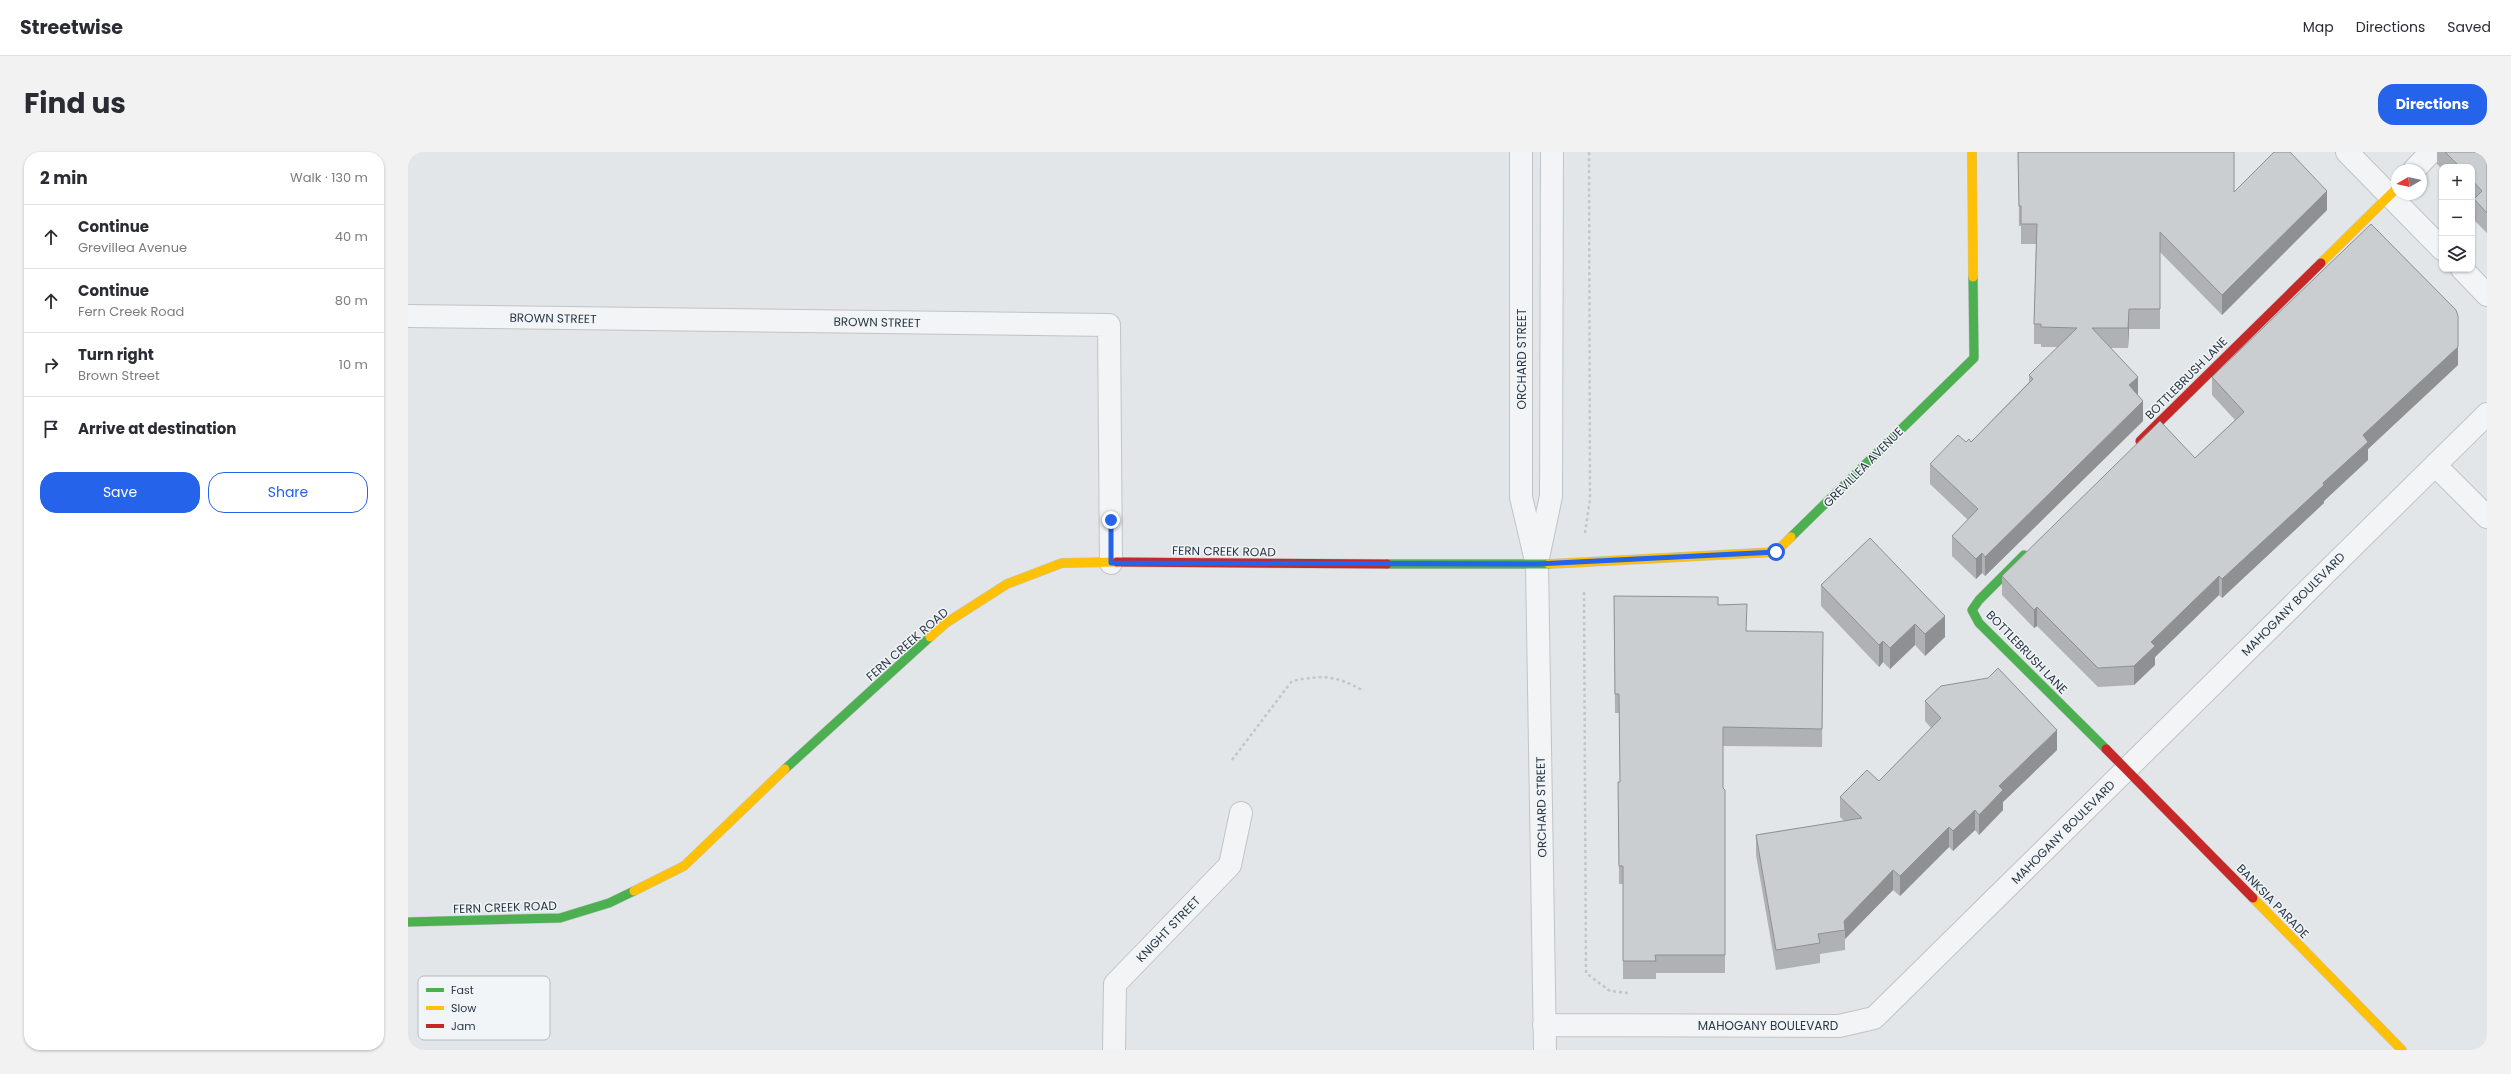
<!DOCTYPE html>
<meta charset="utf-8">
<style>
body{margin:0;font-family:Poppins,sans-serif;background:#f2f2f3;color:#2b2b33}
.controls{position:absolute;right:12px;top:12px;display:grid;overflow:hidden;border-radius:8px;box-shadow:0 1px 3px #0004}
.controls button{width:36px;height:36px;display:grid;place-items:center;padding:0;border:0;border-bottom:1px solid #e1e1e2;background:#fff;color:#2b2b33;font:20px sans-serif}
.compass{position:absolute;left:1983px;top:12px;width:36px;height:36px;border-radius:50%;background:#fff;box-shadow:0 1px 3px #0004;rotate:261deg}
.stop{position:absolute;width:12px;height:12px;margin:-9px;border:3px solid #2563eb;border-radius:50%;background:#fff}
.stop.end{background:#2563eb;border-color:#fff;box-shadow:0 1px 4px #0008}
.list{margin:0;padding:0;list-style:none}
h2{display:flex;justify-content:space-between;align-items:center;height:52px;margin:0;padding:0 16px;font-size:17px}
h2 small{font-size:13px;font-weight:400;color:#7c7c81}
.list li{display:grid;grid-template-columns:26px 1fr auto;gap:12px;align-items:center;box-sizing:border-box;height:64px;padding:0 16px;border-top:1px solid #e1e1e2}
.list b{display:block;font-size:15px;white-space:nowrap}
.list p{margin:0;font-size:13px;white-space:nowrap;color:#7c7c81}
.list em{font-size:13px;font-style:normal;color:#7c7c81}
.actions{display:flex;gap:8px;padding:12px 16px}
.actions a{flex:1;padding:9px 0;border:1px solid #2563eb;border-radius:16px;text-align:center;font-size:14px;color:#2563eb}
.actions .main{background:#2563eb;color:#fff}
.icon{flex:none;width:22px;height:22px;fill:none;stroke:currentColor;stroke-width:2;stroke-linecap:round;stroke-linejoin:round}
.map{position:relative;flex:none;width:2079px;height:898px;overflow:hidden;border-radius:16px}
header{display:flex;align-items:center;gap:24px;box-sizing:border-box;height:56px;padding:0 20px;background:#fff;border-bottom:1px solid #e1e1e2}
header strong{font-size:19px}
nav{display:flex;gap:22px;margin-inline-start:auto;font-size:14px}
.intro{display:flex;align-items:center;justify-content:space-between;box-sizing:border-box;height:96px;padding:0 24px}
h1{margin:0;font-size:28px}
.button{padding:10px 18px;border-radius:16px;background:#2563eb;color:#fff;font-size:14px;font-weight:700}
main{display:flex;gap:24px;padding:0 24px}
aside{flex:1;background:#fff;border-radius:16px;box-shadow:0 1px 3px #0004}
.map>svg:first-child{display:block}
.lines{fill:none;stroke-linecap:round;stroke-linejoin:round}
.street-casing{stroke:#c1c4c6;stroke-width:24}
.fast-casing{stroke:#c1c4c6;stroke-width:10}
.slow-casing{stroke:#c1c4c6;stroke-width:10}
.jam-casing{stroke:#c1c4c6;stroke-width:10}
.path{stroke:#c2c6c8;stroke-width:2.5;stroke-dasharray:3 3;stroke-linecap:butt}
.street{stroke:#f2f4f5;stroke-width:22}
.fast{stroke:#4caf50;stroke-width:9}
.slow{stroke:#ffc107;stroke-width:9}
.jam{stroke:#c62828;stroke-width:9}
.wall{fill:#afb1b4}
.shaded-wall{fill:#8e9092}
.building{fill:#cbced1;stroke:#8e9092}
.route{stroke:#2563eb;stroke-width:5}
.labels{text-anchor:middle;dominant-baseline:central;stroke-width:3;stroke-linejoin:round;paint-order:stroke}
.street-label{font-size:12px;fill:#293643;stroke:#f1f5f8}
.key{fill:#f1f5f8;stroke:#b5bcc2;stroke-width:1}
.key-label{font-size:11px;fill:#293643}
</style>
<header>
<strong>Streetwise</strong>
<nav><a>Map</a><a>Directions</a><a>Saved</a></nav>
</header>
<div class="intro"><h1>Find us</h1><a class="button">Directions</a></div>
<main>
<aside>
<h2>2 min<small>Walk · 130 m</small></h2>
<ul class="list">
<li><svg class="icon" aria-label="ahead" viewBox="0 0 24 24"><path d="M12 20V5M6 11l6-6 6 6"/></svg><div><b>Continue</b><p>Grevillea Avenue</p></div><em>40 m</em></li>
<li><svg class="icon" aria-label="ahead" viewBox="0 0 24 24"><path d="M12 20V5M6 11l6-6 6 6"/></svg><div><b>Continue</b><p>Fern Creek Road</p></div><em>80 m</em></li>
<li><svg class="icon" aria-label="right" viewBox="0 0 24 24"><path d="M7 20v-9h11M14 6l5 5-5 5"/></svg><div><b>Turn right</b><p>Brown Street</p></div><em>10 m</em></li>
<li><svg class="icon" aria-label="arrive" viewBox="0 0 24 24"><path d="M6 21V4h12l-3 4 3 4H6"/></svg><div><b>Arrive at destination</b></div></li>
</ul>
<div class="actions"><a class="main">Save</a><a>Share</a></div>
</aside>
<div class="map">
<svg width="2079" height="898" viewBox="0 0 2079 898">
<rect width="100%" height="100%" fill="#e3e6e8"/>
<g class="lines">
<defs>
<path id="street" d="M 1113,0 L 1113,345 L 1129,413 L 1137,898
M 1939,0 L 2034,97
M 2006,18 L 2023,0
M 2054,117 L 2079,143
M 0,164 L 701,173 L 703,411
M 2027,313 L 2079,365
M 1130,406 L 1143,344 L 1144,0
M 1136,873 L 1431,874 L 1466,866 L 2079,262
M 706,898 L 707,832 L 822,713 L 833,661"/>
<path id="fast" d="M 1383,385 L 1566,206 L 1565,125
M 1616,403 L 1571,448 L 1564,458 L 1571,471 L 1698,597
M 979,412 L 1141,412
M 377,617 L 522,485
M 0,770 L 152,766 L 201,751 L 226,739"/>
<path id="slow" d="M 1564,0 L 1565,125
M 1913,111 L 1989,36
M 1141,412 L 1368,400 L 1383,385
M 522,485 L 538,471 L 599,432 L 654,411 L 709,410
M 226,739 L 276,714 L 377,617
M 1845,746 L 1994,898"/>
<path id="jam" d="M 1732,289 L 1913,111
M 709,410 L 979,412
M 1698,597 L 1845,746"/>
</defs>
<!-- street casing -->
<use href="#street" class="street-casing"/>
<!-- fast casing -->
<use href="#fast" class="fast-casing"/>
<!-- slow casing -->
<use href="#slow" class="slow-casing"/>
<!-- jam casing -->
<use href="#jam" class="jam-casing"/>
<!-- path -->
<path class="path" d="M 1177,381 L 1182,347 L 1181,0
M 1176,440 L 1178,821 L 1202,839 L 1220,841
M 824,608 L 884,529 C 914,523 927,523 954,538"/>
<!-- street -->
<use href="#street" class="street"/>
<!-- fast -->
<use href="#fast" class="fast"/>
<!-- slow -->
<use href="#slow" class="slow"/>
<!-- jam -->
<use href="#jam" class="jam"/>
</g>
<!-- wall -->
<path class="wall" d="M 1610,0 L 1919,58 L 1814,163 L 1752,100 L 1752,177 L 1721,177 L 1720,196 L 1703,196 L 1730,244 L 1735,269 L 1577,424 L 1574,421 L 1568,427 L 1544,404 L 1544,384 L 1560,368 L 1522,332 L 1522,312 L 1558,290 L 1563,290 L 1621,230 L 1621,223 L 1650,195 L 1633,195 L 1633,192 L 1626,192 L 1626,172 L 1628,92 L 1613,92 L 1613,74 L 1611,74 Z
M 2029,0 L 2079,0 L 2079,81 L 2066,68 L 2066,50 L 2064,48 L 2064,15 L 2034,15 L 2034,17 L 2029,12 Z
M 2050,213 L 1960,297 L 1960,308 L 1916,349 L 1916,351 L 1814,446 L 1811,443 L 1747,505 L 1747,513 L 1726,533 L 1690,535 L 1629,474 L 1626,476 L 1594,443 L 1594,424 L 1787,306 L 1827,268 L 1804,243 L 1804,225 Z
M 1462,386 L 1537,485 L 1517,504 L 1507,493 L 1482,517 L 1475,510 L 1471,515 L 1413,454 L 1413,433 Z
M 1206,444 L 1310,453 L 1338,479 L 1415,498 L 1414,595 L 1315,594 L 1315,636 L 1317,638 L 1317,821 L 1248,821 L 1248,827 L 1215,827 L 1215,732 L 1211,732 L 1210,630 L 1212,630 L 1211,561 L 1207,561 Z
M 1517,549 L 1649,598 L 1595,650 L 1595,658 L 1571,683 L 1567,678 L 1545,699 L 1541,695 L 1492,744 L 1485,738 L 1437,787 L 1437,798 L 1412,802 L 1412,811 L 1368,818 L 1348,703 L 1348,683 L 1436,669 L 1432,665 L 1432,645 L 1471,629 L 1523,576 L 1517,569 Z"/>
<!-- shaded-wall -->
<path class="shaded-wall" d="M 1919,39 L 1919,58 L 1814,163 L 1814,143 Z
M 1721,157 L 1721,177 L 1720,196 L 1720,176 Z
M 2050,164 L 2050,213 L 1960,297 L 1960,308 L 1916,349 L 1916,351 L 1814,446 L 1814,427 L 1915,331 L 1955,283 Z
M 1730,225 L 1730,245 L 1721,233 Z
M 1735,249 L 1735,269 L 1577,424 L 1577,405 Z
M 1574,401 L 1574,421 L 1568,427 L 1568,407 Z
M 1811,424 L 1811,443 L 1747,505 L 1747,513 L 1726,533 L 1726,514 L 1743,490 Z
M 1629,455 L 1629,474 L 1626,476 L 1626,458 Z
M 1537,464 L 1537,485 L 1517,504 L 1517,482 Z
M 1507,472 L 1507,493 L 1482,517 L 1482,496 Z
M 1475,489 L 1475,510 L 1471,515 L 1471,493 Z
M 1649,578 L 1649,598 L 1595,650 L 1595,658 L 1571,683 L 1571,663 L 1591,634 Z
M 1567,658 L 1567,678 L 1545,699 L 1545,679 Z
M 1541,675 L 1541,695 L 1492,744 L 1492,724 Z
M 1485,718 L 1485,738 L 1437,787 L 1437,778 L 1436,769 Z"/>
<!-- building -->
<path class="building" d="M 1610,0 L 1826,0 L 1826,40 L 1866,0 L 1882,0 L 1919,39 L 1814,143 L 1752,80 L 1752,157 L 1721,157 L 1720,176 L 1684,176 L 1730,225 L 1721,233 L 1735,249 L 1577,405 L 1574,401 L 1568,407 L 1544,384 L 1570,357 L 1522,312 L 1550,283 L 1558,290 L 1561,287 L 1563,290 L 1625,227 L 1621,223 L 1669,176 L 1633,175 L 1633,172 L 1626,172 L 1629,72 L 1613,72 L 1613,54 L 1611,54 Z
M 2037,0 L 2079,0 L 2079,61 L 2066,47 L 2074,39 L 2064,28 L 2064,15 L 2052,15 Z
M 1963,72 L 2048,158 L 2050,164 L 2050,195 L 1955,283 L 1960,290 L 1915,331 L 1916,333 L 1814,427 L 1811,424 L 1743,490 L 1747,494 L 1726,514 L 1690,516 L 1629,455 L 1626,458 L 1594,424 L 1752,269 L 1787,306 L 1836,260 L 1804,225 Z
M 1462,386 L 1537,464 L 1517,482 L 1507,472 L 1482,496 L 1475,489 L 1471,493 L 1413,433 Z
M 1206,444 L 1310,445 L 1310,453 L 1339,452 L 1338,479 L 1415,480 L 1414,577 L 1315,575 L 1315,636 L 1317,638 L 1317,803 L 1247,803 L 1248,809 L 1215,809 L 1215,714 L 1211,714 L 1210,630 L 1212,630 L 1211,542 L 1207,542 Z
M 1590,516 L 1649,578 L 1591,634 L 1595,638 L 1571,663 L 1567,658 L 1545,679 L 1541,675 L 1492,724 L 1485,718 L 1436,769 L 1437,778 L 1410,782 L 1412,791 L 1368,798 L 1348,683 L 1454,666 L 1432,645 L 1459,618 L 1471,629 L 1533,566 L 1517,549 L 1533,534 L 1580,526 Z"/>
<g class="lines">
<!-- route -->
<path class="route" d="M 703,368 L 703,411 L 1129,412 L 1368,400"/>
</g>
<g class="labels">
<!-- street labels -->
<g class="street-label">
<text transform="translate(145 166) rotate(1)">BROWN STREET</text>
<text transform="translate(469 170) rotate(1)">BROWN STREET</text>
<text transform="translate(1113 207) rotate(-90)">ORCHARD STREET</text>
<text transform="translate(1778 226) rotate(-45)">BOTTLEBRUSH LANE</text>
<text transform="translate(1455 315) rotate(-45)">GREVILLEA AVENUE</text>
<text transform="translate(816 399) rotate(1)">FERN CREEK ROAD</text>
<text transform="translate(1885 452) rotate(-45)">MAHOGANY BOULEVARD</text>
<text transform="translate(499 492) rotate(-41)">FERN CREEK ROAD</text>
<text transform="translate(1619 500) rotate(46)">BOTTLEBRUSH LANE</text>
<text transform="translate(1133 655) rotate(-91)">ORCHARD STREET</text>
<text transform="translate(1655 680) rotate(-45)">MAHOGANY BOULEVARD</text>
<text transform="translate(1865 749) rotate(46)">BANKSIA PARADE</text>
<text transform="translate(97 755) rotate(-2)">FERN CREEK ROAD</text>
<text transform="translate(760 777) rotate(-46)">KNIGHT STREET</text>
<text x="1360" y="873">MAHOGANY BOULEVARD</text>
</g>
</g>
<!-- legend -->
<rect x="10" y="824" width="132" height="64" rx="6" class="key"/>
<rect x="18" y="836" width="18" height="4" fill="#4caf50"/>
<rect x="18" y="854" width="18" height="4" fill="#ffc107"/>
<rect x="18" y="872" width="18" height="4" fill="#c62828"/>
<g class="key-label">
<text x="43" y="842">Fast</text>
<text x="43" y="860">Slow</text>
<text x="43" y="878">Jam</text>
</g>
</svg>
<div class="controls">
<button>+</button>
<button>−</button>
<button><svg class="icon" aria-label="layers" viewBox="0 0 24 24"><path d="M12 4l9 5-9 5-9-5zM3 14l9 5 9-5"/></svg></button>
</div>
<svg class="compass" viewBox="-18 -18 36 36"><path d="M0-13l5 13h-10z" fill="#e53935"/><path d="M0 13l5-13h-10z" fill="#7c7c81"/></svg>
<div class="stop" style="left:1368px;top:400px"></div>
<div class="stop end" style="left:703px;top:368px"></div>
</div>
</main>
